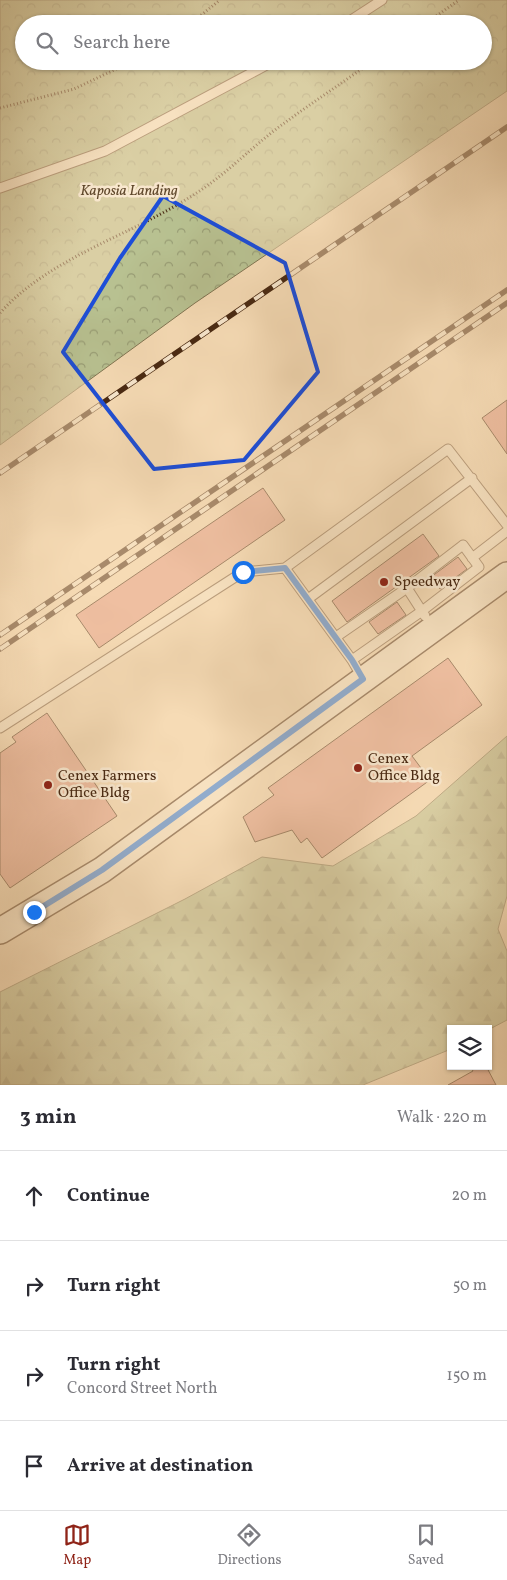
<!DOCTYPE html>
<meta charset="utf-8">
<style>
body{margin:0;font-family:Vollkorn,serif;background:#f7f7f7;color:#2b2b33}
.controls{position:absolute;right:15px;bottom:15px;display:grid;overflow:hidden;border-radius:0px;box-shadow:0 1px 4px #0004}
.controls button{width:45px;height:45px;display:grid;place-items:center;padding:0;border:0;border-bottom:1px solid #e1e1e2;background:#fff;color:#2b2b33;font:25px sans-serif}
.stop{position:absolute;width:15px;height:15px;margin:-11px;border:4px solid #1a73e8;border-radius:50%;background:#fff}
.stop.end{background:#1a73e8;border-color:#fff;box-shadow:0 1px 5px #0008}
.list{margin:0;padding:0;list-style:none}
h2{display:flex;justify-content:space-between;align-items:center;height:65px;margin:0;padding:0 20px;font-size:21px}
h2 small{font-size:16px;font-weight:400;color:#7c7c81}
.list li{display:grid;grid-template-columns:32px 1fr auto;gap:15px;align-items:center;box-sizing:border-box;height:90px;padding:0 20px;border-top:1px solid #e1e1e2}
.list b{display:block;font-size:19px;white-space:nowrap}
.list p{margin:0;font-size:16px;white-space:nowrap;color:#7c7c81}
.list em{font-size:16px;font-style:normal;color:#7c7c81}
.icon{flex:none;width:28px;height:28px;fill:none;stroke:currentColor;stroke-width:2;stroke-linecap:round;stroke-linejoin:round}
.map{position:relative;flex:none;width:507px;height:1085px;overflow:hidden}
.search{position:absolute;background:#fff;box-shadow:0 1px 4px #0004;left:15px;right:15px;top:15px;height:55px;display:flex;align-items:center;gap:12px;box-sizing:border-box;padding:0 18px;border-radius:28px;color:#7c7c81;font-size:19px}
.sheet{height:425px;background:#fff}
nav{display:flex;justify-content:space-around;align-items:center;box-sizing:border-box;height:70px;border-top:1px solid #e1e1e2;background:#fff;font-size:14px;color:#7c7c81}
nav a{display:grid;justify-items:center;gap:2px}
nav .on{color:#8f2418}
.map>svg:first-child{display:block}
.forest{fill:url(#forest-firs);stroke:#807552}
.park{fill:url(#park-crowns);stroke:#807552;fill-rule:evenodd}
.building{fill:#e79d8b;stroke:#492912}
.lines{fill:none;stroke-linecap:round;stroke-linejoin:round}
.lane-casing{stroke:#74563b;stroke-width:11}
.secondary-casing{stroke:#492912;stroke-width:28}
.path{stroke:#492912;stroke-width:3;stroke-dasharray:1 2.5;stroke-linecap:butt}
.lane{stroke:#f9e8cf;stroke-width:9}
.secondary{stroke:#f9e8cf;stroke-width:25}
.rail-casing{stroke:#492912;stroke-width:5.5}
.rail{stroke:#f9e8cf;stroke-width:4;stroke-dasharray:11;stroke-linecap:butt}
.route{stroke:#1a73e8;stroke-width:6}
.marked{fill:none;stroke:#1d4ed8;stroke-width:4;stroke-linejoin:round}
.poi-dot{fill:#8f2418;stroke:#f9e8cf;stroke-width:2}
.labels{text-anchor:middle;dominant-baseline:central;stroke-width:5;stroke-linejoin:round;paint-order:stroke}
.park-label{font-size:15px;font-style:italic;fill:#5f472b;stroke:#f9e8cf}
.poi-label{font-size:15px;fill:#492912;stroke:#f9e8cf;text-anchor:start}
</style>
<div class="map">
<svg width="507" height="1085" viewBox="0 0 507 1085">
<defs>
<pattern id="forest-firs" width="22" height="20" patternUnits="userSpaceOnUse" patternTransform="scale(1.25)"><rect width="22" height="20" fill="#b8c191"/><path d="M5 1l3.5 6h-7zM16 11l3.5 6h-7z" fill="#989d75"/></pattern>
<pattern id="park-crowns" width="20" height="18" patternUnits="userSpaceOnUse" patternTransform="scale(1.25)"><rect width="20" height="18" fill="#b8c191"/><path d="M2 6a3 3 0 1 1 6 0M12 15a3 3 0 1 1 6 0" fill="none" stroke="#989d75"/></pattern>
</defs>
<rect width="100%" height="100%" fill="#f6dbb5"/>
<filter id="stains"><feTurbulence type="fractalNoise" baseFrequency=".004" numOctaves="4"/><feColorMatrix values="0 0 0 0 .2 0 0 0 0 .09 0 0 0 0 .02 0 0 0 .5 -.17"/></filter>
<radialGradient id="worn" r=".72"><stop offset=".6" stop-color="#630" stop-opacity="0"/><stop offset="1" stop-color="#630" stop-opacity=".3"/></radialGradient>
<!-- forest -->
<path class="forest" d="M 507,736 L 507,896 L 498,929 L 507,951 L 507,1020 L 488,1030 L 451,1029 L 451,1049 L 363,1085 L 0,1085 L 0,992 L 185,899 L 262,857 L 333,866 L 416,816 Z"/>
<!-- park -->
<path class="park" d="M 0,0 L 507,0 L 507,91 L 195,303 L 0,445 ZM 24,24 L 483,24 L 483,61 L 24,61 Z"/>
<!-- building -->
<path class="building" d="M 507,400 L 507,454 L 482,418 Z
M 263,488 L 285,520 L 99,648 L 76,615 Z
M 423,534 L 439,556 L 347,622 L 332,601 Z
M 458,557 L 467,569 L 440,589 L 431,577 Z
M 397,602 L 406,615 L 378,634 L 369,622 Z
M 448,658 L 482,705 L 412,756 L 430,780 L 322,858 L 307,838 L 301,843 L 292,830 L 255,842 L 243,817 L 274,795 L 268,788 Z
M 47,713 L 117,816 L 10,888 L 0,874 L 0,753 L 16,742 L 12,737 Z
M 470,1066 L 486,1066 L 496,1085 L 448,1085 L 473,1071 Z"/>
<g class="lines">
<defs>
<path id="lane" d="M 345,24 L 382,0
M 0,188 L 105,151 L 274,61
M 472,558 L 507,531
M 285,568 L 448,449 L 507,525
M 308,599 L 472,478
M 336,637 L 407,588 L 425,616
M 352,660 L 422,611 L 479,567 L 463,545 L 407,588
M 0,728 L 243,572 L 285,568 L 352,660 L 363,679"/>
<path id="secondary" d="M 0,931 L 102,870 L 507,575"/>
</defs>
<!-- lane casing -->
<use href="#lane" class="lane-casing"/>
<!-- secondary casing -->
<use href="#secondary" class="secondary-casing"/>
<!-- path -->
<path class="path" d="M 190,24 L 220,0
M 425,24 L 459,0
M 0,108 L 74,89 L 133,61
M 0,313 C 49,258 129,236 190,197 C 224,177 251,147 283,124 C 312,103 343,82 373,61"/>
<!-- lane -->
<use href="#lane" class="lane"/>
<!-- secondary -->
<use href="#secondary" class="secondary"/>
<defs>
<path id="rail" d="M 0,473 L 507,127
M 0,635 L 507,290
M 0,649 L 507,303"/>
</defs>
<!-- rail casing -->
<use href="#rail" class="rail-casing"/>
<!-- rail -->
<use href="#rail" class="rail"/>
</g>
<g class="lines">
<!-- route -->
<path class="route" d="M 34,912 L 102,870 L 363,679 L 352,660 L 285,568 L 243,572"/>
</g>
<!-- marked area -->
<path d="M0 0H507V1085H0ZM 163,196 L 285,263 L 318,372 L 244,460 L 154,469 L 63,352 L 120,258 Z" fill="#f6dbb5" fill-opacity=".55" fill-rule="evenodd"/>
<path class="marked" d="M 163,196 L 285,263 L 318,372 L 244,460 L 154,469 L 63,352 L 120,258 Z"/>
<!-- markers -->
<g class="poi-dot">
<circle cx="384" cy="582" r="5"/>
<circle cx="358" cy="768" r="5"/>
<circle cx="48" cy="785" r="5"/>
</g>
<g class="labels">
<!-- park labels -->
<g class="park-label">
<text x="129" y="191">Kaposia Landing</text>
</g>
<!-- poi labels -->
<g class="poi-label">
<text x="394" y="582">Speedway</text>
<text x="368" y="759">Cenex<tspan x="368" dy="17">Office Bldg</tspan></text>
<text x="58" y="776">Cenex Farmers<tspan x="58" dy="17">Office Bldg</tspan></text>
</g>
</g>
<rect width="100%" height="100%" filter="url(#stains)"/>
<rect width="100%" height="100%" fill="url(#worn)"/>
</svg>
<div class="controls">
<button><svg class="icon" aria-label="layers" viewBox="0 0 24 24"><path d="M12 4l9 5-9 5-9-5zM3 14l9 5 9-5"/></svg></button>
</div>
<div class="stop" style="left:243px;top:572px"></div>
<div class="stop end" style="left:34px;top:912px"></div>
<div class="search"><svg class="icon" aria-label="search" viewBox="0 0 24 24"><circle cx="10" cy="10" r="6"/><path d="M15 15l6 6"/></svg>Search here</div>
</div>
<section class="sheet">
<h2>3 min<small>Walk · 220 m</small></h2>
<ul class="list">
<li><svg class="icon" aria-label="ahead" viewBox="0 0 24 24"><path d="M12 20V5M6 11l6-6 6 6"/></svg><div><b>Continue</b></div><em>20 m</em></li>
<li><svg class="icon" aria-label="right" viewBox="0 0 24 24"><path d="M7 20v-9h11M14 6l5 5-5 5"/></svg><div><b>Turn right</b></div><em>50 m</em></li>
<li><svg class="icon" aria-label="right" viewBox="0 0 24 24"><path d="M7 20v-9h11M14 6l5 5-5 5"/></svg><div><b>Turn right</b><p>Concord Street North</p></div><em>150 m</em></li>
<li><svg class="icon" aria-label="arrive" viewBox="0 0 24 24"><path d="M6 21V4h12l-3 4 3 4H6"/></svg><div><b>Arrive at destination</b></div></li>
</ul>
</section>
<nav>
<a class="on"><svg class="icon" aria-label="map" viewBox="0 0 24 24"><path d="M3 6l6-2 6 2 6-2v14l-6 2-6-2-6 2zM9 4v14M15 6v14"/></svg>Map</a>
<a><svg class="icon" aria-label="directions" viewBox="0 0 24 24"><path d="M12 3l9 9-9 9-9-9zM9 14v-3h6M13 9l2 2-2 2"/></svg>Directions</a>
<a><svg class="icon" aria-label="saved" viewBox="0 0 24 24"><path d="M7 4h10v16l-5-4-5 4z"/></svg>Saved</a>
</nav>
